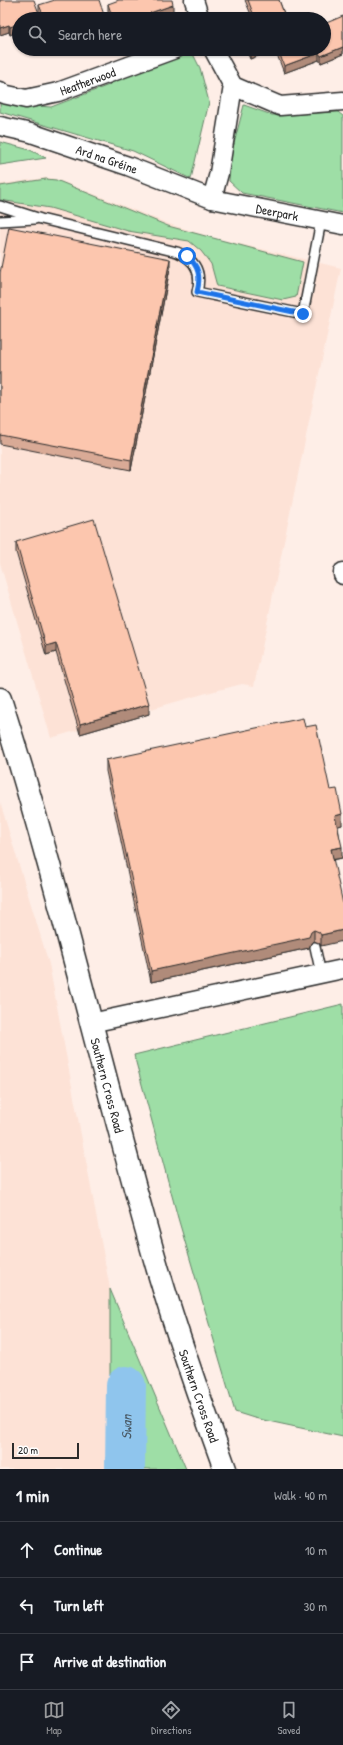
<!DOCTYPE html>
<meta charset="utf-8">
<style>
body{margin:0;font-family:"Patrick Hand",sans-serif;background:#20242c;color:#f1f3f6}
.scale{position:absolute;left:12px;bottom:10px;width:67px;box-sizing:border-box;padding-left:4px;border:2px solid #2b2b2b;border-top:0;font-size:11px;line-height:14px;white-space:nowrap;color:#2b2b2b;-webkit-text-stroke:3px #fff;paint-order:stroke}
.stop{position:absolute;width:12px;height:12px;margin:-9px;border:3px solid #1a73e8;border-radius:50%;background:#fff}
.stop.end{background:#1a73e8;border-color:#fff;box-shadow:0 1px 4px #0008}
.list{margin:0;padding:0;list-style:none}
h2{display:flex;justify-content:space-between;align-items:center;height:52px;margin:0;padding:0 16px;font-size:17px}
h2 small{font-size:13px;font-weight:400;color:#9ea1a6}
.list li{display:grid;grid-template-columns:26px 1fr auto;gap:12px;align-items:center;box-sizing:border-box;height:56px;padding:0 16px;border-top:1px solid #363941}
.list b{display:block;font-size:15px;white-space:nowrap}
.list em{font-size:13px;font-style:normal;color:#9ea1a6}
.icon{flex:none;width:22px;height:22px;fill:none;stroke:currentColor;stroke-width:2;stroke-linecap:round;stroke-linejoin:round}
.map{position:relative;flex:none;width:343px;height:1469px;overflow:hidden}
.search{position:absolute;background:#171b24;box-shadow:0 1px 3px #0004;left:12px;right:12px;top:12px;height:44px;display:flex;align-items:center;gap:10px;box-sizing:border-box;padding:0 14px;border-radius:22px;color:#9ea1a6;font-size:15px}
.sheet{height:220px;background:#171b24}
nav{display:flex;justify-content:space-around;align-items:center;box-sizing:border-box;height:56px;border-top:1px solid #363941;background:#171b24;font-size:11px;color:#9ea1a6}
nav a{display:grid;justify-items:center;gap:2px}
nav .on{color:#98999b}
.map>svg:first-child{display:block}
.built{fill:#fde2d6}
.green{fill:#9edea6;stroke:#648468}
.lines{fill:none;stroke-linecap:round;stroke-linejoin:round}
.river{stroke:#8fc5ed;stroke-width:40}
.lane-casing{stroke:#2b2b2b;stroke-width:12}
.street-casing{stroke:#2b2b2b;stroke-width:21}
.secondary-casing{stroke:#2b2b2b;stroke-width:25}
.lane{stroke:#fff;stroke-width:9}
.street{stroke:#fff;stroke-width:18}
.secondary{stroke:#fff;stroke-width:22}
.wall{fill:#d9aa96;stroke:#2b2b2b}
.shaded-wall{fill:#b08b7a;stroke:#2b2b2b}
.building{fill:#fcc6ae;stroke:#2b2b2b}
.route{stroke:#1a73e8;stroke-width:5}
.labels{text-anchor:middle;dominant-baseline:central;stroke-width:3;stroke-linejoin:round;paint-order:stroke}
.street-label{font-size:13px;fill:#2b2b2b;stroke:#fff}
.water-label{font-size:14px;font-style:italic;fill:#495965;stroke:#fff}
</style>
<div class="map">
<svg width="343" height="1469" viewBox="0 0 343 1469">
<rect width="100%" height="100%" fill="#feeee7"/>
<filter id="ink" filterUnits="userSpaceOnUse"><feTurbulence type="fractalNoise" baseFrequency=".025" numOctaves="2"/><feDisplacementMap in="SourceGraphic" scale="8" xChannelSelector="R" yChannelSelector="G"/><feConvolveMatrix kernelMatrix="1 2 1 2 8 2 1 2 1" color-interpolation-filters="sRGB"/></filter>
<g filter="url(#ink)">
<!-- built -->
<path class="built" d="M 45,178 L 56,179 L 169,224 L 215,238 L 341,268 L 254,686 L 242,684 L 203,694 L 51,738 L 0,563 L 0,184 Z
M 0,802 L 49,964 L 110,1289 L 110,1460 L 107,1469 L 0,1469 Z"/>
<!-- green -->
<path class="green" d="M 192,52 L 200,68 L 209,102 L 191,179 L 133,151 L 0,112 L 0,103 L 51,107 L 109,85 L 120,74 Z
M 244,105 L 272,115 L 338,112 L 343,116 L 343,213 L 242,193 L 229,181 L 231,155 Z
M 0,142 L 30,150 L 46,158 L 0,165 Z
M 46,179 L 56,180 L 168,226 L 303,262 L 296,297 L 283,300 L 217,286 L 211,264 L 201,251 L 189,241 L 128,231 L 50,208 L 0,200 L 0,186 Z
M 343,1004 L 343,1437 L 254,1418 L 235,1412 L 178,1218 L 134,1055 Z
M 110,1289 L 186,1469 L 107,1469 L 110,1460 Z"/>
<g class="lines">
<!-- river -->
<path class="river" id="s1" d="M 125,1469 L 126,1386"/>
<defs>
<path id="lane" d="M 0,206 L 41,219 L 177,252 C 196,260 202,273 197,292 L 303,314 L 321,221
M 0,221 L 35,219
M 315,947 L 321,974"/>
<g id="street">
<path d="M 194,0 L 200,19"/>
<path d="M 213,49 L 233,86 L 280,106 L 343,101"/>
<path id="s2" d="M 0,91 L 3,94 L 26,99 L 58,92 L 175,49"/>
<path id="s3" d="M 0,126 L 31,133 L 128,166 L 212,199 L 343,225"/>
<path d="M 212,199 L 219,173 L 233,86"/>
<path d="M 343,572 L 343,575"/>
<path d="M 91,1023 L 343,969"/>
</g>
<g id="secondary">
<path id="s4" d="M 0,699 C 60,887 103,1080 158,1270 C 178,1337 201,1403 225,1469"/>
</g>
</defs>
<!-- lane casing -->
<use href="#lane" class="lane-casing"/>
<!-- street casing -->
<use href="#street" class="street-casing"/>
<!-- secondary casing -->
<use href="#secondary" class="secondary-casing"/>
<!-- lane -->
<use href="#lane" class="lane"/>
<!-- street -->
<use href="#street" class="street"/>
<!-- secondary -->
<use href="#secondary" class="secondary"/>
</g>
<!-- wall -->
<path class="wall" d="M 0,0 L 40,19 L 10,35 L 9,32 L 0,35 Z
M 245,0 L 279,0 L 286,19 L 252,17 Z
M 108,4 L 173,12 L 153,19 L 110,19 L 108,11 Z
M 39,5 L 104,19 L 42,19 L 39,13 Z
M 343,16 L 343,54 L 321,63 L 319,60 L 284,73 L 275,49 L 250,59 L 246,49 L 324,49 Z
M 170,268 L 131,470 L 0,444 L 0,273 Z
M 16,542 L 149,714 L 80,734 L 56,652 L 46,655 L 16,552 Z
M 305,727 L 330,790 L 342,825 L 338,826 L 342,858 L 333,860 L 321,946 L 319,943 L 314,941 L 311,943 L 309,948 L 151,982 L 106,771 L 106,760 Z"/>
<!-- shaded-wall -->
<path class="shaded-wall" d="M 173,5 L 173,12 L 153,19 L 150,19 L 150,13 Z
M 104,15 L 104,19 L 92,19 Z
M 40,16 L 40,19 L 33,19 Z
M 19,24 L 19,31 L 10,35 L 10,27 Z
M 9,25 L 9,32 L 0,35 L 0,28 Z
M 343,47 L 343,54 L 321,63 L 321,56 Z
M 257,49 L 275,49 L 250,59 L 250,52 Z
M 319,53 L 319,60 L 284,73 L 284,66 Z
M 170,259 L 170,268 L 131,470 L 131,460 Z
M 56,643 L 56,652 L 46,655 L 46,646 Z
M 149,704 L 149,714 L 80,734 L 80,724 Z
M 342,814 L 342,825 L 335,827 L 335,816 Z
M 342,847 L 342,858 L 331,860 L 331,849 Z
M 314,930 L 314,941 L 311,943 L 309,948 L 151,982 L 151,971 Z
M 343,930 L 343,941 L 321,946 L 321,935 Z"/>
<!-- building -->
<path class="building" d="M 0,0 L 34,0 L 40,16 L 33,19 L 19,19 L 19,24 L 10,27 L 9,25 L 0,28 Z
M 55,0 L 99,0 L 104,15 L 92,19 L 45,19 L 39,5 Z
M 119,0 L 172,0 L 173,5 L 150,13 L 152,19 L 113,19 L 108,4 Z
M 248,0 L 279,0 L 286,19 L 247,19 L 254,16 Z
M 343,16 L 343,47 L 321,56 L 319,53 L 284,66 L 278,49 L 324,49 L 324,24 Z
M 249,49 L 257,49 L 250,52 Z
M 9,227 L 170,259 L 131,460 L 0,435 L 0,273 Z
M 94,519 L 149,704 L 80,724 L 56,643 L 46,646 L 16,542 Z
M 303,718 L 305,727 L 316,725 L 330,790 L 337,789 L 342,814 L 335,816 L 342,847 L 331,849 L 343,904 L 343,930 L 321,935 L 319,932 L 314,930 L 311,932 L 309,937 L 151,971 L 106,760 Z"/>
</g>
<g class="lines" filter="url(#ink)">
<!-- route -->
<path class="route" d="M 187,256 C 199,266 201,277 197,292 L 303,314"/>
</g>
<g class="labels">
<!-- street labels -->
<g class="street-label">
<text stroke="none"><textPath href="#s2" startOffset="92">Heatherwood</textPath></text>
<text stroke="none"><textPath href="#s3" startOffset="112">Ard na Gréine</textPath></text>
<text stroke="none"><textPath href="#s3" startOffset="291">Deerpark</textPath></text>
<text stroke="none"><textPath href="#s4" startOffset="401">Southern Cross Road</textPath></text>
<text stroke="none"><textPath href="#s4" startOffset="725">Southern Cross Road</textPath></text>
</g>
<!-- water labels -->
<g class="water-label">
<text stroke="none"><textPath href="#s1" startOffset="42">Swan</textPath></text>
</g>
</g>
</svg>
<div class="scale">20 m</div>
<div class="stop" style="left:187px;top:256px"></div>
<div class="stop end" style="left:303px;top:314px"></div>
<div class="search"><svg class="icon" aria-label="search" viewBox="0 0 24 24"><circle cx="10" cy="10" r="6"/><path d="M15 15l6 6"/></svg>Search here</div>
</div>
<section class="sheet">
<h2>1 min<small>Walk · 40 m</small></h2>
<ul class="list">
<li><svg class="icon" aria-label="ahead" viewBox="0 0 24 24"><path d="M12 20V5M6 11l6-6 6 6"/></svg><div><b>Continue</b></div><em>10 m</em></li>
<li><svg class="icon" aria-label="left" viewBox="0 0 24 24"><path d="M17 20v-9H6M10 6l-5 5 5 5"/></svg><div><b>Turn left</b></div><em>30 m</em></li>
<li><svg class="icon" aria-label="arrive" viewBox="0 0 24 24"><path d="M6 21V4h12l-3 4 3 4H6"/></svg><div><b>Arrive at destination</b></div></li>
</ul>
</section>
<nav>
<a class="on"><svg class="icon" aria-label="map" viewBox="0 0 24 24"><path d="M3 6l6-2 6 2 6-2v14l-6 2-6-2-6 2zM9 4v14M15 6v14"/></svg>Map</a>
<a><svg class="icon" aria-label="directions" viewBox="0 0 24 24"><path d="M12 3l9 9-9 9-9-9zM9 14v-3h6M13 9l2 2-2 2"/></svg>Directions</a>
<a><svg class="icon" aria-label="saved" viewBox="0 0 24 24"><path d="M7 4h10v16l-5-4-5 4z"/></svg>Saved</a>
</nav>
